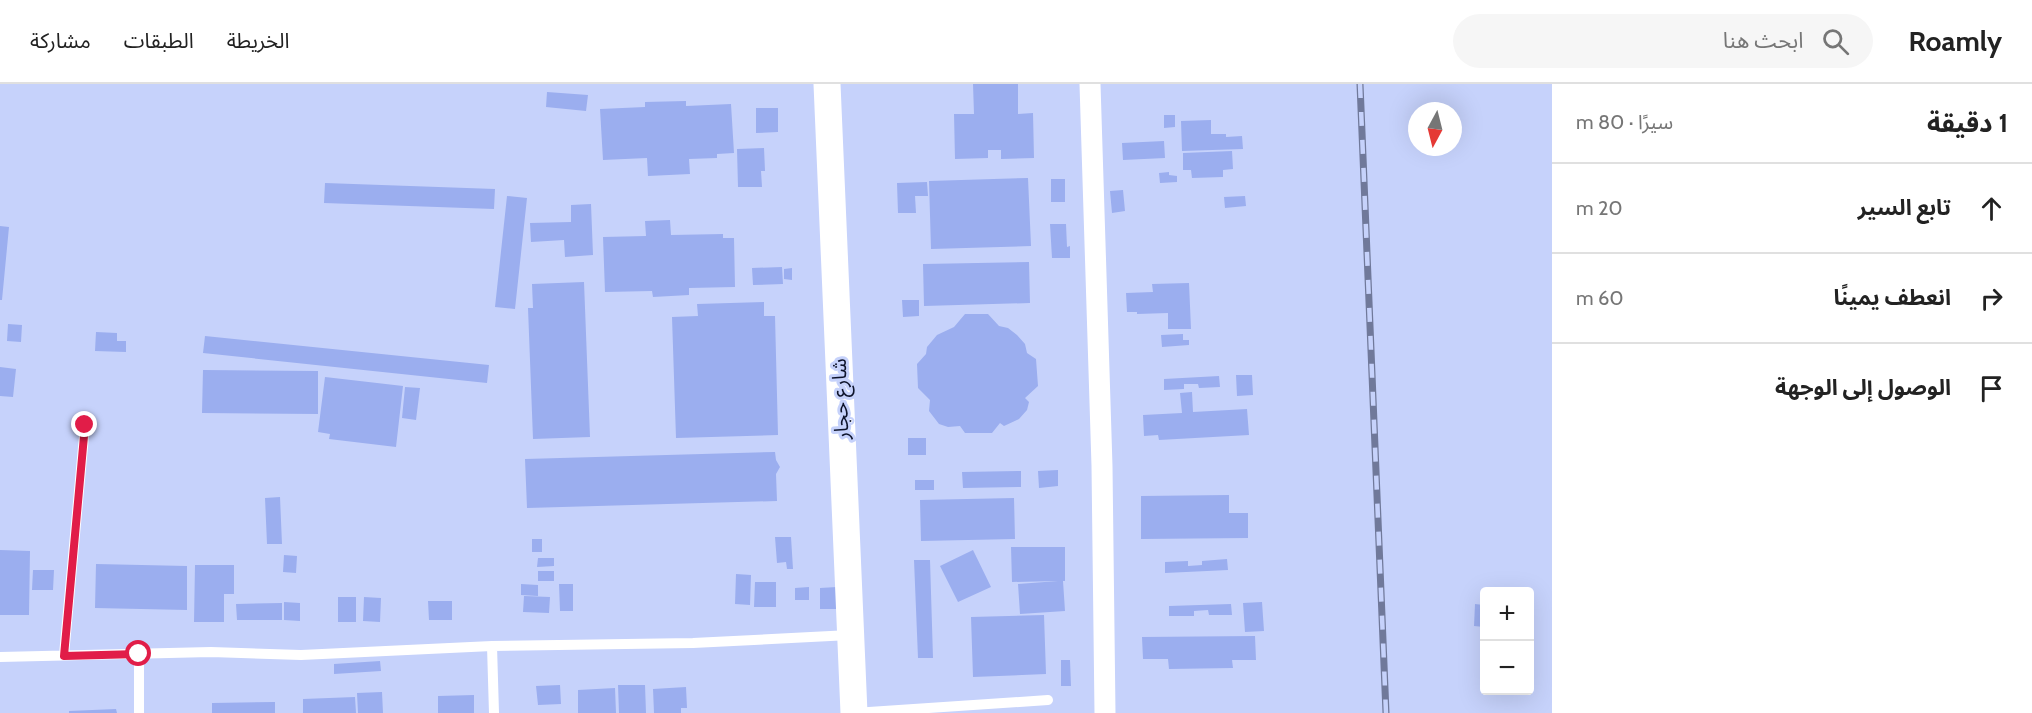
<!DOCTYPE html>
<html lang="ar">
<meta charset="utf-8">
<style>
body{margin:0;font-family:Cabin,"Noto Sans Arabic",sans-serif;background:#f6f6f6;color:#222;direction:rtl}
.controls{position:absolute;right:18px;bottom:18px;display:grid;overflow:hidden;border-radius:6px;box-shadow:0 6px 24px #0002}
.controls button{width:54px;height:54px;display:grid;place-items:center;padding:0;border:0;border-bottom:2px solid #e0e0e0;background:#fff;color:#222;font:30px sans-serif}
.compass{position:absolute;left:1408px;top:18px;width:54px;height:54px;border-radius:50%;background:#fff;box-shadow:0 6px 24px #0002;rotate:187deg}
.stop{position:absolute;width:18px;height:18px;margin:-14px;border:4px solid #e11d48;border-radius:50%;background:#fff}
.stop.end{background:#e11d48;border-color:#fff;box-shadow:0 2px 6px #0008}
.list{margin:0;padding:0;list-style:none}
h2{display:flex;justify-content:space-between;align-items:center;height:78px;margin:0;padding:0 24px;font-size:26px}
h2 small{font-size:20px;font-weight:400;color:#767676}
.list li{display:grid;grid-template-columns:39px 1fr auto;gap:18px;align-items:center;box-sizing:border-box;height:90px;padding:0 24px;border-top:2px solid #e0e0e0}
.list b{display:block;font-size:22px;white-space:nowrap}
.list em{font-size:20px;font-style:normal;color:#767676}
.icon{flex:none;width:33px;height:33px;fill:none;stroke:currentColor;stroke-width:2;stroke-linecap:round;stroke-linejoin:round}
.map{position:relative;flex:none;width:1552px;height:629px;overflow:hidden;direction:ltr}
header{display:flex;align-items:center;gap:36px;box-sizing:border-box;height:84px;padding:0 30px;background:#fff;border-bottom:2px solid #e0e0e0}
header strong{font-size:28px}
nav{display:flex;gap:33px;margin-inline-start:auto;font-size:21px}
.search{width:420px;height:54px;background:#f6f6f6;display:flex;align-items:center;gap:15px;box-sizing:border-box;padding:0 21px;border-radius:33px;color:#767676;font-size:22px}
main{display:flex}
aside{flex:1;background:#fff}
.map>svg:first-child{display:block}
.building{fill:#9baeef}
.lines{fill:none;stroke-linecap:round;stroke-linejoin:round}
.service{stroke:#fff;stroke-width:10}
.minor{stroke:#fff;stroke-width:21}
.tertiary{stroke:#fff;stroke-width:27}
.rail-casing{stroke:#70799a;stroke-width:7}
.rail{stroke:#c6d2fb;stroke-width:4.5;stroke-dasharray:14;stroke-linecap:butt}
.route{stroke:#e11d48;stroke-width:8}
.labels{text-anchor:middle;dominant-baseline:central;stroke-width:6;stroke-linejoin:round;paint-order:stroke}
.street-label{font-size:20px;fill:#0d132a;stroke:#c6d2fb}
</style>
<header>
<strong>Roamly</strong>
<div class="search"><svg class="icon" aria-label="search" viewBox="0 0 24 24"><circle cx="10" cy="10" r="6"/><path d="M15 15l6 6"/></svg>ابحث هنا</div>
<nav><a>الخريطة</a><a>الطبقات</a><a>مشاركة</a></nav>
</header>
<main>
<aside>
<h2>1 دقيقة<small>سيرًا · 80 m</small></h2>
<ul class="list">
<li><svg class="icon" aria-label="ahead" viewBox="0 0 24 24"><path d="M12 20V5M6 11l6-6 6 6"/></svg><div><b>تابع السير</b></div><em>20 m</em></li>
<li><svg class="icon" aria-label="right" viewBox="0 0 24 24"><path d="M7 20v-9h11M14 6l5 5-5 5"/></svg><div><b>انعطف يمينًا</b></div><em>60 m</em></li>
<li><svg class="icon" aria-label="arrive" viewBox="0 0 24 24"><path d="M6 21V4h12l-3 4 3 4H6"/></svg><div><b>الوصول إلى الوجهة</b></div></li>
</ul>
</aside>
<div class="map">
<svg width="1552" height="629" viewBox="0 0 1552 629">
<rect width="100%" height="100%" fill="#c6d2fb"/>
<!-- building -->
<path class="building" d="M 973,0 L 1018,0 L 1018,30 L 1033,29 L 1034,74 L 1001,75 L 1001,66 L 988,66 L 988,74 L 955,75 L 954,30 L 974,30 Z
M 547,8 L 588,11 L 586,27 L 546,23 Z
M 686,17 L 686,22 L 731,20 L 734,69 L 717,70 L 717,74 L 689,75 L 690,90 L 648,92 L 647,74 L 603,76 L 600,25 L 645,23 L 645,18 Z
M 756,24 L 778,24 L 778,48 L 756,49 Z
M 1164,31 L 1175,31 L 1175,43 L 1164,44 Z
M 1211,36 L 1211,50 L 1226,50 L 1226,53 L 1242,52 L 1243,65 L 1182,67 L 1181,37 Z
M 1164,57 L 1165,74 L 1123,76 L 1122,59 Z
M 764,64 L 765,87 L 761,87 L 762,103 L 738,103 L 737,65 Z
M 1232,67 L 1233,85 L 1223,86 L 1223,93 L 1192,94 L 1191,86 L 1183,86 L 1183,69 Z
M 1169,88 L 1169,91 L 1177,92 L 1177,98 L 1160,99 L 1159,89 Z
M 1028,94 L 1031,162 L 931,165 L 929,97 Z
M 1051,95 L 1065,95 L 1065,118 L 1051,118 Z
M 927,98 L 928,112 L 915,112 L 916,129 L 898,129 L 897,99 Z
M 325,99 L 495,105 L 494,125 L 324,119 Z
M 1123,106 L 1125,127 L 1112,129 L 1110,107 Z
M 507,112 L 527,114 L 515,225 L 495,223 Z
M 1245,112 L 1246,122 L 1225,124 L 1224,113 Z
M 591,120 L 593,171 L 565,173 L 564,156 L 531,158 L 530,139 L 571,138 L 571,121 Z
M 670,136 L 671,151 L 723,150 L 723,154 L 734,154 L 735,203 L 689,204 L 689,211 L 653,213 L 652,207 L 605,208 L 603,153 L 646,152 L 645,137 Z
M 1050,140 L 1066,140 L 1067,163 L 1070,162 L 1070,174 L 1052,174 Z
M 0,142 L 9,143 L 2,216 L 0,216 Z
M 1029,178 L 1030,219 L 924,222 L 923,180 Z
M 782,183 L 783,200 L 753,201 L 752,184 Z
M 792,184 L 792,196 L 784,195 L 784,185 Z
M 584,198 L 590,353 L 533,355 L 528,224 L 533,224 L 532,200 Z
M 1189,199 L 1191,245 L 1168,245 L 1168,229 L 1137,230 L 1137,228 L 1127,228 L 1126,209 L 1153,208 L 1152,200 Z
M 902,216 L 919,216 L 919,232 L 903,233 Z
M 764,218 L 764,232 L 775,232 L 778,351 L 676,354 L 672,233 L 698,232 L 697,220 Z
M 965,230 L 988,230 L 999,242 L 1008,244 L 1017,251 L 1025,260 L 1027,269 L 1036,275 L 1038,302 L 1025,314 L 1029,318 L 1027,326 L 1019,335 L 1004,342 L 1000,339 L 992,349 L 965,349 L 960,342 L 948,343 L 939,340 L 929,327 L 930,316 L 918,304 L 917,280 L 926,270 L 927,263 L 937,251 L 954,243 Z
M 8,240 L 22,241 L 21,258 L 7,257 Z
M 96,248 L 117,249 L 117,257 L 126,257 L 126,268 L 95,267 Z
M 1183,250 L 1183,256 L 1189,256 L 1189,261 L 1162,263 L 1161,251 Z
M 205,252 L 489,281 L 487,299 L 203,269 Z
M 0,283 L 16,285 L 13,313 L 0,312 Z
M 203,286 L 318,287 L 318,330 L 202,329 Z
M 1236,291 L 1252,291 L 1253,311 L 1237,312 Z
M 1219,292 L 1220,303 L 1199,304 L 1198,300 L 1184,300 L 1184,305 L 1164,306 L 1164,295 Z
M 325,293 L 403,302 L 396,363 L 329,355 L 330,350 L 318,348 Z
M 405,303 L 420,304 L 416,336 L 402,334 Z
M 1192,308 L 1193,328 L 1247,325 L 1249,351 L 1159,356 L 1158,351 L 1144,352 L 1143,331 L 1182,329 L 1180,309 Z
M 908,354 L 926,354 L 926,371 L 908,371 Z
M 775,368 L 776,376 L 780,383 L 776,390 L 777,417 L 527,424 L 525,375 Z
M 1058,386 L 1058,402 L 1039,404 L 1038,387 Z
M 1021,387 L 1021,403 L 963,404 L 962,388 Z
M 915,396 L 934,396 L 934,406 L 915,406 Z
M 1229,411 L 1229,429 L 1248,429 L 1248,454 L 1141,455 L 1141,412 Z
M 280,413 L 282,460 L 267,460 L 265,414 Z
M 1014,414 L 1015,455 L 921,457 L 920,416 Z
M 775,453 L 791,453 L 793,485 L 787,485 L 786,478 L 777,479 Z
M 532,455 L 542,455 L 542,468 L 532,468 Z
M 1011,463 L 1065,463 L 1065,497 L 1063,497 L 1065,527 L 1020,530 L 1018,500 L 1058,497 L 1012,498 Z
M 0,466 L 30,467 L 29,531 L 0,531 Z
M 973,466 L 991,503 L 958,518 L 940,482 Z
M 284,471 L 297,472 L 296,489 L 283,488 Z
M 538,474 L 554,474 L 554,482 L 537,483 Z
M 1227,475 L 1228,486 L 1165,489 L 1165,478 L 1188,477 L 1188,482 L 1202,481 L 1202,477 Z
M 914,476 L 930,476 L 933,574 L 918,574 Z
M 96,480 L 187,482 L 187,526 L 95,524 Z
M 195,481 L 234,481 L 234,510 L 224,510 L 224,538 L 194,538 Z
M 33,486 L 54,486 L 53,506 L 32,506 Z
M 538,487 L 554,487 L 554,497 L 538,497 Z
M 736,490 L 751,491 L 750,521 L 735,520 Z
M 755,498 L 776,498 L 776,523 L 754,523 Z
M 521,500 L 538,501 L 538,512 L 521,511 Z
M 559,500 L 573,500 L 573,527 L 560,527 Z
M 809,503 L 809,516 L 795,516 L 795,504 Z
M 837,503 L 837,525 L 820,525 L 820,504 Z
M 524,512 L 550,513 L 549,529 L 523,528 Z
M 338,513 L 356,513 L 356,538 L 338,538 Z
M 364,513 L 381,514 L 380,538 L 363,537 Z
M 428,517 L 452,517 L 452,536 L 429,536 Z
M 284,518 L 300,519 L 300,537 L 284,536 Z
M 1262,518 L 1264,547 L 1245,548 L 1243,519 Z
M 282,519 L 282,536 L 237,536 L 236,520 Z
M 1231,520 L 1232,531 L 1209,531 L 1208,526 L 1194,527 L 1194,532 L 1169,532 L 1169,522 Z
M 1475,520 L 1484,521 L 1484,543 L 1474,542 Z
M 1044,531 L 1046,590 L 973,593 L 971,533 Z
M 1255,552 L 1256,576 L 1232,576 L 1233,584 L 1169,585 L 1168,575 L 1143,575 L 1142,553 Z
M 1061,576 L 1070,576 L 1071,602 L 1061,602 Z
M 380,577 L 381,587 L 334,590 L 334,580 Z
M 560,601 L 561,620 L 538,621 L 536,602 Z
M 618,601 L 645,601 L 646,629 L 619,629 Z
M 686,603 L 687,624 L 681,624 L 681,629 L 654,629 L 653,605 Z
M 615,604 L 616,629 L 578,629 L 578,606 Z
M 382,608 L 383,629 L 358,629 L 357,609 Z
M 474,611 L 474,629 L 438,629 L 438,612 Z
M 355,613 L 356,629 L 303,629 L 303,615 Z
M 275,618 L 275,629 L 212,629 L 212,619 Z
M 116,625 L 117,629 L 69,629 L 69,627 Z"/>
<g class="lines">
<!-- service -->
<path class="service" d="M 492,562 L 494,629
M 139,570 L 139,629
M 64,571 L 85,341
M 0,573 L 211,568 L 301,571 L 492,562 L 693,559 L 850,551
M 854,629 L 1048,616"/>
<!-- minor -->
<path class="minor" d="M 1090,0 L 1102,382 L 1105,629"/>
<!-- tertiary -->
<path class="tertiary" d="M 827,0 L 854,629"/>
<defs>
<path id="rail" d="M 1360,0 L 1386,629"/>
</defs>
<!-- rail casing -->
<use href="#rail" class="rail-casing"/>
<!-- rail -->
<use href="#rail" class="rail"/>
</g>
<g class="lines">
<!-- route -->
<path class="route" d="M 85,341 L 64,572 L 139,570"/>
</g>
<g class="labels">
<!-- street labels -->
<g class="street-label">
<text transform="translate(840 315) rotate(-92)">شارع حجار</text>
</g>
</g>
</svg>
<div class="controls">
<button>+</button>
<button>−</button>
</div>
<svg class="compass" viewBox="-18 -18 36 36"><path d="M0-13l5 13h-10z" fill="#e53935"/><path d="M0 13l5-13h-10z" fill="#767676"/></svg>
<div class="stop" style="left:139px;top:570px"></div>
<div class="stop end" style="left:85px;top:341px"></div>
</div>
</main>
